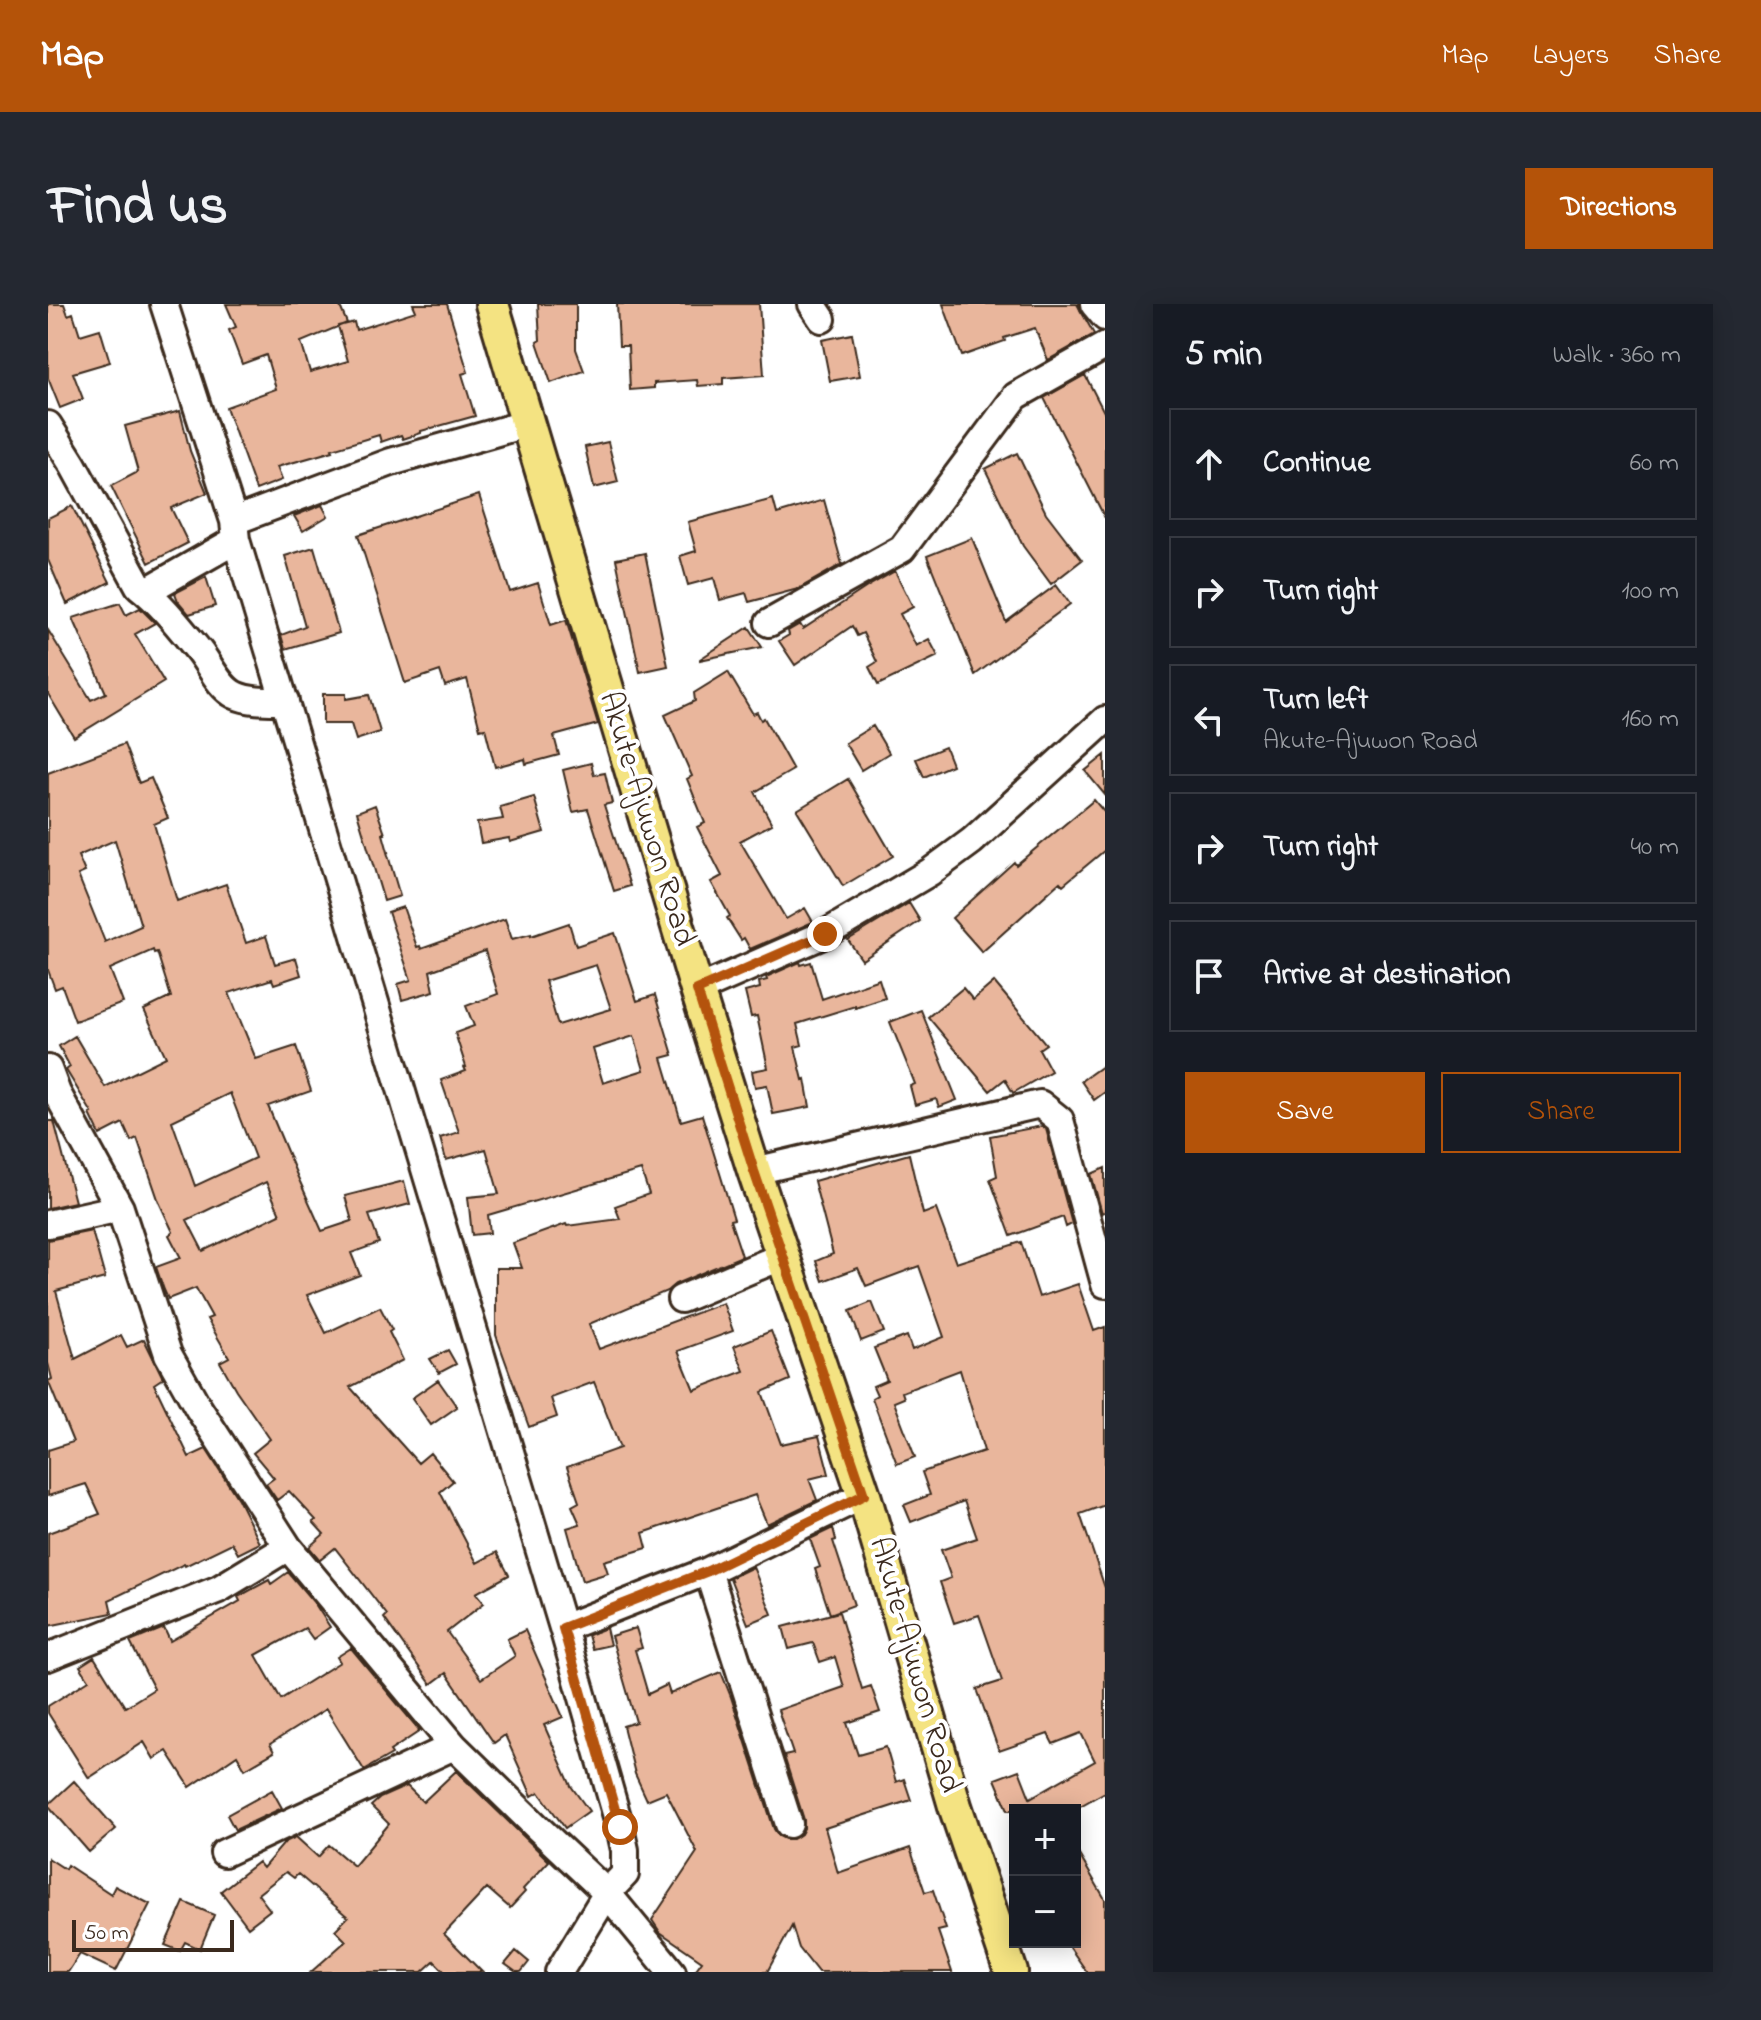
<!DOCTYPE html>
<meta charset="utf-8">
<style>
body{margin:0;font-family:"Indie Flower",sans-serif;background:#242831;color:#f1f3f6}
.controls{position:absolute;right:24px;bottom:24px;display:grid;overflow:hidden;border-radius:0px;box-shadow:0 4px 20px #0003}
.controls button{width:72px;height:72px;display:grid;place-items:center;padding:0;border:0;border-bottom:2px solid #363941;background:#171b24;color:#f1f3f6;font:40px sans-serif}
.scale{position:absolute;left:24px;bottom:20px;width:162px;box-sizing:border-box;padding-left:8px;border:4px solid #3b2a1e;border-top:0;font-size:22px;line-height:28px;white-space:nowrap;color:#3b2a1e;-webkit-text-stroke:6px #fff;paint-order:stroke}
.stop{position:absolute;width:24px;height:24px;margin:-18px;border:6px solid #b45309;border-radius:50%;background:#fff}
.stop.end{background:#b45309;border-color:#fff;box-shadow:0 2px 8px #0008}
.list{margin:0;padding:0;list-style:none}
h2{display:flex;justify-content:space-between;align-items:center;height:104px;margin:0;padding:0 32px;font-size:34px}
h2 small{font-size:26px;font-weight:400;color:#9ea1a6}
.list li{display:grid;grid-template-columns:52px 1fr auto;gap:24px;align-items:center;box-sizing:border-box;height:112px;margin:0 16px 16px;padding:0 16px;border:2px solid #363941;border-radius:0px}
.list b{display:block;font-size:30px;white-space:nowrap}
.list p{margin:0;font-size:26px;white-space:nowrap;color:#9ea1a6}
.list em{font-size:26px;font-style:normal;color:#9ea1a6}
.actions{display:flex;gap:16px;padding:24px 32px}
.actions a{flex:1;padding:18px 0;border:2px solid #b45309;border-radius:0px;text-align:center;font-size:28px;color:#b45309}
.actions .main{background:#b45309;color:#fff}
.icon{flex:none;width:44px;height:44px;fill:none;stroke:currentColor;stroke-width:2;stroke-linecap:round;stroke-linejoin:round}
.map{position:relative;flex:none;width:1057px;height:1668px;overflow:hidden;border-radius:0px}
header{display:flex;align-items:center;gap:48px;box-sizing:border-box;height:112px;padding:0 40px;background:#b45309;color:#fff}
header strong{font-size:38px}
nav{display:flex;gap:44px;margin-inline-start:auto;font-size:28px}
.intro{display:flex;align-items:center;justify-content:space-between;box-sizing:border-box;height:192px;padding:0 48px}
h1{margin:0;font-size:56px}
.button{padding:20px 36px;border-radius:0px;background:#b45309;color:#fff;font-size:28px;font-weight:700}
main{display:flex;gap:48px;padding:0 48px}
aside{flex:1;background:#171b24;border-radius:0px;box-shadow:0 4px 20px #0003}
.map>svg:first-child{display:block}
.building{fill:#e9b69c;stroke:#3b2a1e;stroke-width:2;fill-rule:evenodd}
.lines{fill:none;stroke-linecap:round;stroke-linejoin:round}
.minor-casing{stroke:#3b2a1e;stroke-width:32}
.major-casing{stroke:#3b2a1e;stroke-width:38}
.minor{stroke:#fff;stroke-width:26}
.major{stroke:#f4e382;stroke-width:32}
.route{stroke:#b45309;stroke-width:10}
.labels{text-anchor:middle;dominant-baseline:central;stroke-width:8;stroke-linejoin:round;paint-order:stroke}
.street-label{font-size:32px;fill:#3b2a1e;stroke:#fff}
</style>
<header>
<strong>Map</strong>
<nav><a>Map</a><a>Layers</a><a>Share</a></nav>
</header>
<div class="intro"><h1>Find us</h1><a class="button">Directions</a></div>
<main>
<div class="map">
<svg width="1057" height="1668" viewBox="0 0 1057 1668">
<rect width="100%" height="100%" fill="#fff"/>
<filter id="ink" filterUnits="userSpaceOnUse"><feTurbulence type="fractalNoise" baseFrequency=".0125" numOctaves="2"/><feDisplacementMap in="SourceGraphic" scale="16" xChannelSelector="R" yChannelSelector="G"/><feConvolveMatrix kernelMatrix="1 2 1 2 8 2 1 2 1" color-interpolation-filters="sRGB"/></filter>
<g filter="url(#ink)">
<!-- building -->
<path class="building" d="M 0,0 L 16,0 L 20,11 L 25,9 L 32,31 L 52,25 L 62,58 L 25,69 L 35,95 L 12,104 L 0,74 Z
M 178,0 L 291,0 L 299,19 L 253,38 L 262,68 L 300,57 L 290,22 L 306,18 L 308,26 L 368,7 L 365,0 L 399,0 L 420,68 L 414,70 L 427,112 L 373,127 L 373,129 L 355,135 L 353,131 L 333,138 L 331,131 L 284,145 L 285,147 L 229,163 L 234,176 L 208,186 L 178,103 L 228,85 L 218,51 L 194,60 L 181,26 L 188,23 Z
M 490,0 L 528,0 L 528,45 L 536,67 L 503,79 L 489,38 L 492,36 Z
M 569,0 L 711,0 L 716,71 L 675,74 L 675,80 L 650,82 L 649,76 L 606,79 L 606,84 L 582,86 L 580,42 L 571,42 Z
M 895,0 L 1029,0 L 1046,30 L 1000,56 L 987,24 L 956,34 L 957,37 L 914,52 Z
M 804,30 L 812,72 L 782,77 L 774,36 Z
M 1037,71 L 1057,110 L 1057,214 L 996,94 Z
M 132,107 L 142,147 L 159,189 L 123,204 L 140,239 L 101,259 L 63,182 L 90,168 L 77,122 Z
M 560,138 L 570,178 L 546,184 L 537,143 Z
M 969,149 L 998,209 L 1034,256 L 1003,280 L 975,242 L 937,165 Z
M 431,191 L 462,288 L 490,279 L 503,321 L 518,316 L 550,420 L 506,432 L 511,451 L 478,460 L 477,455 L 447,463 L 437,424 L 432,425 L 419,375 L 397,382 L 392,367 L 357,379 L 310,231 Z
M 725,195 L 729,210 L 776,196 L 794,260 L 750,285 L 701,298 L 698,289 L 672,296 L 666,274 L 640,281 L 632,252 L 648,247 L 640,218 Z
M 274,201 L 280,212 L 255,227 L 246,212 Z
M 24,202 L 62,278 L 19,300 L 0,256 L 0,214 Z
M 924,234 L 958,318 L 1008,281 L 1022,300 L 927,371 L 879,252 Z
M 266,243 L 291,329 L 237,345 L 233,331 L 257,322 L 237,252 Z
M 597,249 L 620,362 L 592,368 L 568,255 Z
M 847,267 L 865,303 L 852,310 L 868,342 L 881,335 L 890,352 L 830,381 L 821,363 L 829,358 L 815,329 L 809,332 L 804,322 L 747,361 L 731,337 L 741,331 L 740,327 L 752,320 L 755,325 L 819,283 Z
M 158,273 L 167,302 L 141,310 L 130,297 L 127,289 Z
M 72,299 L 78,311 L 92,304 L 107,319 L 87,330 L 116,378 L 26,433 L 0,390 L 0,326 L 43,396 L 58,389 L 25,314 Z
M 701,323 L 714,343 L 652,356 L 652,355 Z
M 680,368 L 705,410 L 709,408 L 713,416 L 716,414 L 745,466 L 707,488 L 724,520 L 692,537 L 738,615 L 757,604 L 765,618 L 702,645 L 696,634 L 693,636 L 679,614 L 682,612 L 663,578 L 674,572 L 649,523 L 657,519 L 639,475 L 644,472 L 617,411 L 647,397 L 646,389 Z
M 275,390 L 298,390 L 298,395 L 321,391 L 332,428 L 308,436 L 303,420 L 275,420 Z
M 825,422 L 841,449 L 813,466 L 797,439 Z
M 76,440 L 91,479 L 103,474 L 120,514 L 106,520 L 129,597 L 178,580 L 198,639 L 218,632 L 227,660 L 248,654 L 253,671 L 226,680 L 224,675 L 181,689 L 208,755 L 248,742 L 263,787 L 220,802 L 248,869 L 274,927 L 304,917 L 297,892 L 356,877 L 362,900 L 321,911 L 331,939 L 303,949 L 312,971 L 259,991 L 278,1029 L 332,1003 L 344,1026 L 341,1028 L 355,1056 L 302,1083 L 370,1159 L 382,1149 L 405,1177 L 392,1188 L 429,1259 L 449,1248 L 461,1271 L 428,1289 L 436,1299 L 399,1328 L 433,1375 L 467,1352 L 459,1335 L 477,1326 L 515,1413 L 496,1421 L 523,1482 L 541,1507 L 517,1524 L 491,1488 L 484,1492 L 457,1431 L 446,1439 L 398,1369 L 383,1380 L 336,1314 L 339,1311 L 287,1244 L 272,1256 L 261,1243 L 276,1230 L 265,1218 L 268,1216 L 241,1187 L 229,1196 L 218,1180 L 226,1174 L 205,1149 L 222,1135 L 188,1086 L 172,1058 L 181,1053 L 159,1015 L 164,1013 L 148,984 L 120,995 L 116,986 L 108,963 L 133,954 L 121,931 L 125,928 L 111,898 L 89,834 L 83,837 L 75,819 L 52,831 L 42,810 L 44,809 L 18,766 L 22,763 L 11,742 L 27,732 L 57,783 L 118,753 L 96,706 L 123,693 L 109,648 L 106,649 L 105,646 L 62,665 L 75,699 L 27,717 L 14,682 L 7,685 L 0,666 L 0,469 ZM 67,536 L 93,622 L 57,638 L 30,571 L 37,568 L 30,552 ZM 182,789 L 207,854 L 147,882 L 124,817 ZM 218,878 L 232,910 L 155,947 L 139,916 Z
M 897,443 L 904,461 L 876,473 L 868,455 Z
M 1057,451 L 1057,491 L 1037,467 Z
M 543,459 L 546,471 L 557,469 L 564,499 L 556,501 L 582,582 L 566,587 L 540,505 L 525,508 L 515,466 Z
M 800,475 L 845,552 L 795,582 L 749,506 Z
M 486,493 L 496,528 L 462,538 L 461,534 L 433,539 L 429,519 L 455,515 L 452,503 Z
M 1046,496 L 1057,509 L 1057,546 L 1015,581 L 1012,578 L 934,648 L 904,614 L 966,558 L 968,561 Z
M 327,501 L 337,530 L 335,530 L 340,548 L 339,548 L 352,592 L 336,597 L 309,508 Z
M 861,599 L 872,617 L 814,656 L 800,636 Z
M 355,603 L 369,643 L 372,642 L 373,645 L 457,615 L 464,635 L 483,630 L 483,632 L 521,619 L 528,642 L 567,629 L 589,697 L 607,691 L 625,751 L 614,754 L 633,817 L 654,811 L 686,915 L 682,916 L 694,952 L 627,980 L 619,987 L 541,1020 L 551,1045 L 675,999 L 685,1027 L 630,1047 L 646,1086 L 696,1067 L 686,1042 L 723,1027 L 742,1076 L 714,1088 L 733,1140 L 771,1132 L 781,1170 L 761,1175 L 769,1196 L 719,1220 L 707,1191 L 595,1229 L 599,1244 L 556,1257 L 560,1269 L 534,1277 L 519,1224 L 532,1220 L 524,1202 L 531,1198 L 519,1163 L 572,1144 L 546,1078 L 503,1094 L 509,1113 L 481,1123 L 448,1031 L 448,964 L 474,964 L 465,939 L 518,920 L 519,922 L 572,915 L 567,902 L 601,890 L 593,866 L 440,911 L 442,929 L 424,931 L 420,893 L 451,890 L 438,845 L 398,856 L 392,834 L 411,828 L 393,776 L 418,767 L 416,763 L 418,763 L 407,729 L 426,722 L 418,702 L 450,690 L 437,647 L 382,667 L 386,687 L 354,696 L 350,680 L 363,676 L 340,608 ZM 548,661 L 563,705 L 510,721 L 497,677 ZM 586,732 L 596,766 L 555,779 L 545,745 Z
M 752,658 L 753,661 L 763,658 L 774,695 L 831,675 L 837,694 L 807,704 L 807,702 L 749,720 L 754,741 L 747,743 L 755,776 L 757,775 L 762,803 L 725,810 L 719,781 L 707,783 L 704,767 L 720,764 L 709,712 L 703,713 L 697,688 L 712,684 L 711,678 L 719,676 L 718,673 Z
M 946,678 L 998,740 L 991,745 L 1003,767 L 965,789 L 957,775 L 942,787 L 880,713 L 915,684 L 925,696 Z
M 873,706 L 909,796 L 891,803 L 888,795 L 867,801 L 862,782 L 867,780 L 842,718 Z
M 1057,760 L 1057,788 L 1046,796 L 1033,777 Z
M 0,817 L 6,817 L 27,898 L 0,904 Z
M 994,822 L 998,825 L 1024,920 L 1018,923 L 1015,913 L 963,932 L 942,875 L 949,872 L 942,832 Z
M 861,850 L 875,910 L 888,905 L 908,959 L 973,938 L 991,993 L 1030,980 L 1046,1027 L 1057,1023 L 1057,1201 L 1032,1210 L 1057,1284 L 1057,1488 L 1025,1506 L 960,1506 L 947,1475 L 971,1466 L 982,1494 L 1047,1457 L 1033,1429 L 1005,1440 L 1000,1430 L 951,1447 L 929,1385 L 954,1377 L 931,1311 L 906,1319 L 892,1278 L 903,1274 L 893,1246 L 929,1234 L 916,1197 L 863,1218 L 856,1201 L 882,1191 L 874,1168 L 936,1147 L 912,1066 L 854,1088 L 856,1094 L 846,1098 L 867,1153 L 849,1160 L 824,1094 L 829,1091 L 825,1082 L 839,1076 L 826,1044 L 859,1032 L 864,1046 L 896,1033 L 871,962 L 818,982 L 810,964 L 775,977 L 768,957 L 785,950 L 766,877 Z
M 1057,864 L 1057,908 L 1054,909 L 1043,870 Z
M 44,927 L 57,974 L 8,987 L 27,1055 L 73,1031 L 79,1043 L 96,1035 L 115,1074 L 106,1080 L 141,1153 L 158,1145 L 190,1195 L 212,1239 L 190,1250 L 184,1239 L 137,1262 L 136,1260 L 61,1296 L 64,1309 L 0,1322 L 0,1229 L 52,1210 L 38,1180 L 0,1192 L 0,1146 L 25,1138 L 0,1077 L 4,1075 L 0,1059 L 0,936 Z
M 824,998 L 836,1028 L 813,1037 L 802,1007 Z
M 400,1046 L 408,1060 L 391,1069 L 382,1055 Z
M 390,1076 L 409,1103 L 383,1121 L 364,1094 Z
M 785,1224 L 788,1236 L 785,1237 L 806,1301 L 782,1310 L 767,1265 L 772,1263 L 762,1235 Z
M 705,1263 L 724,1310 L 700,1320 L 682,1274 Z
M 240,1268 L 267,1300 L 282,1323 L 265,1335 L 257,1324 L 208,1351 L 233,1395 L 292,1358 L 289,1353 L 303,1344 L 372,1427 L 342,1447 L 344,1450 L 316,1466 L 278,1405 L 222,1440 L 226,1448 L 197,1465 L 189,1451 L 142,1483 L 119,1447 L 106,1455 L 96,1438 L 41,1474 L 0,1409 L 0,1402 L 41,1376 L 32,1362 L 46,1353 L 77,1403 L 106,1385 L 82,1338 L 116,1324 L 122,1337 L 192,1297 L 190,1293 L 221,1276 L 223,1280 Z
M 791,1308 L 814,1385 L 823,1382 L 832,1408 L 799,1419 L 810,1451 L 838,1443 L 848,1478 L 856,1475 L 863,1496 L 777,1524 L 790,1569 L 862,1544 L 877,1588 L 885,1586 L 898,1625 L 890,1627 L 904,1668 L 770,1668 L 751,1644 L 744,1622 L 719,1668 L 646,1668 L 654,1657 L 612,1628 L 604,1616 L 649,1548 L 618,1488 L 599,1496 L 587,1470 L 575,1422 L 588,1418 L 563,1332 L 588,1324 L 594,1344 L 587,1346 L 600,1390 L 619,1381 L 622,1390 L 673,1368 L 683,1393 L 726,1525 L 731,1532 L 737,1535 L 745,1535 L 753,1530 L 756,1524 L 756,1516 L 736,1452 L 745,1450 L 730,1406 L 796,1383 L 787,1353 L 772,1358 L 765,1339 L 741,1345 L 735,1323 Z
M 558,1324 L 562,1341 L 544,1345 L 540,1331 Z
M 408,1467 L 501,1557 L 475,1585 L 477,1588 L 462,1604 L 439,1584 L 396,1630 L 434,1668 L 397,1668 L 386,1657 L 374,1668 L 263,1668 L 298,1637 L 287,1626 L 300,1613 L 250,1570 L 246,1574 L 238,1568 L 210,1590 L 222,1606 L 200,1623 L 173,1587 L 210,1558 L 215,1564 L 237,1538 L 248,1533 L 270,1553 L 281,1541 L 306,1562 L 341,1520 L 323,1502 L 332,1494 L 359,1482 L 375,1498 Z
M 26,1477 L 68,1525 L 41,1548 L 0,1501 Z
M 224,1486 L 234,1504 L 187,1526 L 179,1511 Z
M 1027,1544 L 1057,1595 L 1057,1668 L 1039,1668 L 1018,1638 L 1027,1638 Z
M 0,1554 L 17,1565 L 19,1561 L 63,1590 L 67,1582 L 102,1600 L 68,1667 L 32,1650 L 20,1668 L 0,1668 Z
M 136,1598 L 166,1611 L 152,1645 L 137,1638 L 132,1647 L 117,1641 Z
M 468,1647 L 481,1658 L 473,1668 L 468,1668 L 457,1660 Z"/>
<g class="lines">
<defs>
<path id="minor" d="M 116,0 L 186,217 L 188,236 L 515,1324 L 572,1523 L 577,1546 L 577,1570 L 559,1589 L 511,1668
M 764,0 L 774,15
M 1046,0 L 1057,13
M 0,121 L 25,161 L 91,282 C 113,299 133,325 151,347 C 162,361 171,383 187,391 C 202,398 221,397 237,397
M 186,217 L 343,158 L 481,119
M 101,290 L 104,284 L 188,236
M 721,319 L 854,245 L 968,92 L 1057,42
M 649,686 L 777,630 L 882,568 L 924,537 L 1057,416
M 0,765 L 9,789 L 72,904 L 120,1050 L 151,1105 L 240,1243 L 406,1442 L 489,1523 L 559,1589 L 624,1668
M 706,867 L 992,800 L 1012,816 L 1057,980
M 0,920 L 72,904
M 633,995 L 735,952
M 660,1267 L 741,1520
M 515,1324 L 660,1267 L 816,1191
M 0,1353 L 171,1285 L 240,1243
M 176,1549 L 406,1442"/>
<path id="major" d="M 444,0 L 649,686 L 706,867 L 816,1191 L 907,1502 L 963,1668"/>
</defs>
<!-- minor casing -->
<use href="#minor" class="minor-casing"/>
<!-- major casing -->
<use href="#major" class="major-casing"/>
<!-- minor -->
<use href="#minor" class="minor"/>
<!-- major -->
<use href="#major" class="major"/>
</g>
</g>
<g class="lines" filter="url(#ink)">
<!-- route -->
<path class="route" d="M 572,1523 L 515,1324 L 660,1267 L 816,1191 L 706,867 L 649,686 L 777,630"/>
</g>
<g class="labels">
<!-- street labels -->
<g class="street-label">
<text transform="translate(598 515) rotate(73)">Akute-Ajuwon Road</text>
<text transform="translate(866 1361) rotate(74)">Akute-Ajuwon Road</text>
</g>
</g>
</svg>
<div class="controls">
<button>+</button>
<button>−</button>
</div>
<div class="scale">50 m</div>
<div class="stop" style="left:572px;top:1523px"></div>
<div class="stop end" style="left:777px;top:630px"></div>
</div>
<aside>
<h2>5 min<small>Walk · 360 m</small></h2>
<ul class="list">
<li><svg class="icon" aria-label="ahead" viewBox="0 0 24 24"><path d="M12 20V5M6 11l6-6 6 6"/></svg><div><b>Continue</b></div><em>60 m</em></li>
<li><svg class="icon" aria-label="right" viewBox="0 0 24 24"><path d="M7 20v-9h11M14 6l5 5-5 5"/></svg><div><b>Turn right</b></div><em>100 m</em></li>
<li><svg class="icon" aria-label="left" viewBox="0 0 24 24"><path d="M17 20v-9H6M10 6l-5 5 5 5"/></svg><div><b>Turn left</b><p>Akute-Ajuwon Road</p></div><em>160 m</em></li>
<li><svg class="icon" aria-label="right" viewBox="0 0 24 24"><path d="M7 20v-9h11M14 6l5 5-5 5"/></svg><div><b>Turn right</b></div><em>40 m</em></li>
<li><svg class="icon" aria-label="arrive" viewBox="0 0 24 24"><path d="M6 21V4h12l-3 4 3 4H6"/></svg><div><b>Arrive at destination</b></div></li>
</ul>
<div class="actions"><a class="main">Save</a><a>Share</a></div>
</aside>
</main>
